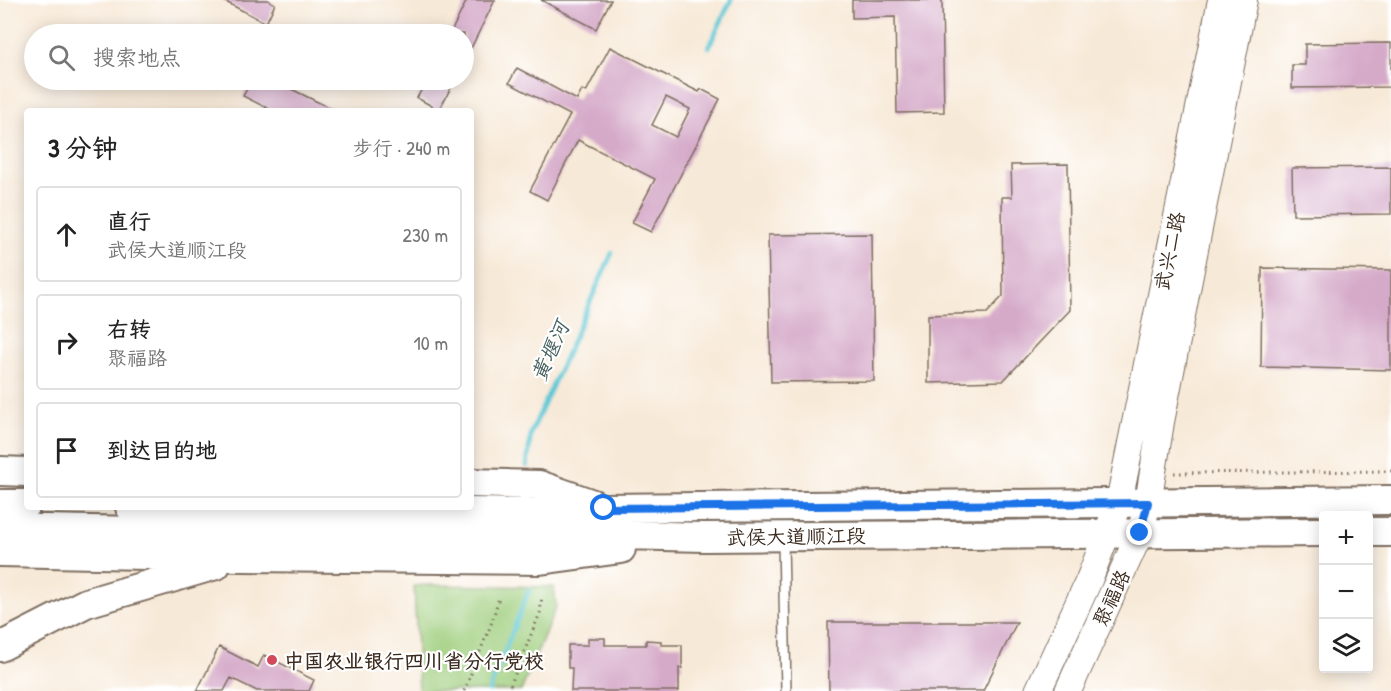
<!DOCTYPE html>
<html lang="zh">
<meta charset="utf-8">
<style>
body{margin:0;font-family:"Patrick Hand","LXGW WenKai TC",sans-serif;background:#f6f6f6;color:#222}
.controls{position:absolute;right:18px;bottom:18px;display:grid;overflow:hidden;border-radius:6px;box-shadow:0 3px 15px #0003}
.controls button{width:54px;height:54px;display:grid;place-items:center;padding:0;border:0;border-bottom:2px solid #e0e0e0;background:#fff;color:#222;font:30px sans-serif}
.stop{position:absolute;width:18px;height:18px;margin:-14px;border:4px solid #1a73e8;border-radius:50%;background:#fff}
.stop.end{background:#1a73e8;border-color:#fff;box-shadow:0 2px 6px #0008}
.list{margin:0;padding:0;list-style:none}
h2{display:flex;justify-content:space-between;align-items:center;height:78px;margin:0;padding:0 24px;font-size:26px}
h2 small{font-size:20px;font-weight:400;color:#767676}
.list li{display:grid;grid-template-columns:39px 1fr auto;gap:18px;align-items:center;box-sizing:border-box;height:96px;margin:0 12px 12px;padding:0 12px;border:2px solid #e0e0e0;border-radius:6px}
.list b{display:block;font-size:22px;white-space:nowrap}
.list p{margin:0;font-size:20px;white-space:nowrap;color:#767676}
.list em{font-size:20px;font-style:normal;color:#767676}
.icon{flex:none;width:33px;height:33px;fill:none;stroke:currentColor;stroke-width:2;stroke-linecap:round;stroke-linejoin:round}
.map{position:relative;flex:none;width:1391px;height:691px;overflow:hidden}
.search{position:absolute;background:#fff;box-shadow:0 3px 15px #0003;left:24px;top:24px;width:450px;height:66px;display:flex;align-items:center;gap:15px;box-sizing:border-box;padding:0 21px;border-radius:33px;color:#767676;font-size:22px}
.panel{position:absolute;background:#fff;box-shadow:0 3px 15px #0003;left:24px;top:108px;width:450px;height:402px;border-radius:6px}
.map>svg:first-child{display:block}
.green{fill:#9ecd7b;stroke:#6c7c4c;stroke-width:1.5}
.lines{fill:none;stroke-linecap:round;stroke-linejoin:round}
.stream{stroke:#5bc7d5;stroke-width:4.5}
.building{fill:#d5aac9;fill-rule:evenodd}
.lane-casing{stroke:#7d6d5f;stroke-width:12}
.secondary-casing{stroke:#7d6d5f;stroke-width:28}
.primary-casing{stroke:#7d6d5f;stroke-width:32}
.path{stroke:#7d6d5f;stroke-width:3;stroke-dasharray:1.5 4.5;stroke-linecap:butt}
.lane{stroke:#fff;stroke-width:9}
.secondary{stroke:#fff;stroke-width:26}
.primary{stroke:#fff;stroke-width:28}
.route{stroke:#1a73e8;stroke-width:8}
.poi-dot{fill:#d1495b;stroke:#fff;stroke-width:2}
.labels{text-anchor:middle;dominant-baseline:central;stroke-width:4.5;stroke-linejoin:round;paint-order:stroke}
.street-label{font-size:20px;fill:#3b2a1e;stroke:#fff}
.poi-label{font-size:20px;font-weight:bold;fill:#3b2a1e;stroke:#fff;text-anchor:start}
.water-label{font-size:21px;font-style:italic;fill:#46615e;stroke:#fff}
</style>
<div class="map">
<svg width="1391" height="691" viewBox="0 0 1391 691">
<rect width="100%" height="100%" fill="#fff"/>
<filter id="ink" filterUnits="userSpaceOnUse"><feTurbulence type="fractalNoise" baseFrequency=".0167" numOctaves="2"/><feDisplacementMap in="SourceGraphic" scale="12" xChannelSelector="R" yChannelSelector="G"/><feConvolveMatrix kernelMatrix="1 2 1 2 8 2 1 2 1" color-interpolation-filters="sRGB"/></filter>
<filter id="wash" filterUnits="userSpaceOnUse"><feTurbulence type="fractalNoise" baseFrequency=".008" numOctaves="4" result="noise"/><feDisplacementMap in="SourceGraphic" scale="24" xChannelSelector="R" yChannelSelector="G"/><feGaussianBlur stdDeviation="1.35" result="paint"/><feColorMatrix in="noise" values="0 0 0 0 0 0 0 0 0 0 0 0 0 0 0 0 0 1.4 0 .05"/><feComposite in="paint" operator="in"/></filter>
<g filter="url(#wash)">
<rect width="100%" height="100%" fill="#f7e9d7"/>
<!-- green -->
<path class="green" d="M 430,585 L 554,587 L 556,607 L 521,691 L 419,691 L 414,586 Z"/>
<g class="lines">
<!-- stream -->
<path class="stream" d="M 709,47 L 731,0
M 527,466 L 531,433 L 612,253
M 489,691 L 529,590"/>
</g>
<g id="blocks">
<!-- building -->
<path class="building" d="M 222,0 L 268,0 L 275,4 L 266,23 Z
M 467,0 L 495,0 L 464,62 L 464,34 L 450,34 Z
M 541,0 L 611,0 L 596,29 Z
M 852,0 L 942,0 L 944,112 L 897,113 L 895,17 L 852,18 Z
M 1391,43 L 1391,87 L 1292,88 L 1292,65 L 1305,65 L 1305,44 Z
M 610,47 L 699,92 L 701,89 L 720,99 L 651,232 L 632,223 L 655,179 L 578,140 L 547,200 L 530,191 L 570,115 L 509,83 L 517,68 L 577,100 L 582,90 L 586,92 ZM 666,97 L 690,109 L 676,137 L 652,125 Z
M 252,80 L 273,80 L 336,111 L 273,111 L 243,96 Z
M 427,80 L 455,80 L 439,110 L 417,98 Z
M 1068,164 L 1070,310 L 1003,381 L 928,383 L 928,315 L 987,313 L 1003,296 L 1002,197 L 1012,197 L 1011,165 Z
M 1391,167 L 1391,214 L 1293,215 L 1292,168 Z
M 872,234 L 874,381 L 771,382 L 768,235 Z
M 1262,268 L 1391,270 L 1391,370 L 1261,367 Z
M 828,622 L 1017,622 L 983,691 L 829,691 Z
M 588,638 L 605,638 L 605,645 L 646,645 L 646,640 L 661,641 L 661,645 L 682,645 L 682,668 L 679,668 L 679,691 L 571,691 L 572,668 L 568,668 L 568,645 L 588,645 Z
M 219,647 L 258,667 L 264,655 L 314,680 L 309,691 L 257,691 L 231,678 L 224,691 L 197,691 Z"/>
</g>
</g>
<g filter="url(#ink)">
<use href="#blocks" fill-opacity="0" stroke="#7d6d5f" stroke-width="1.5"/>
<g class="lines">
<defs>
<path id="lane" d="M 783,540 L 786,691"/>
<path id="secondary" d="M 1038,691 L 1089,580 L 1119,502 L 1221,0
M 1068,691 L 1140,533 L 1148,503 L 1161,422 L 1244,0"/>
<path id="primary" d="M 0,471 L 27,472
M 471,483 L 539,485 L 593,504
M 0,504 L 27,504
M 130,507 L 537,513 L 604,508 L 1391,500
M 0,528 L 269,534 L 542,533 L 704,537 L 1324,532
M 1368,532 L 1391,532
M 0,552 L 244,557 L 540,560 L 621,549
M 0,647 L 86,603 L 216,565"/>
</defs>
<!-- lane casing -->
<use href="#lane" class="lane-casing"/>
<!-- secondary casing -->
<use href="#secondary" class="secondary-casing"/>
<!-- primary casing -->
<use href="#primary" class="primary-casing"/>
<!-- path -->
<path class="path" d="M 1174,473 L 1391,471
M 464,691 L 492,622 L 499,597
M 508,691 L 540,613 L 542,596"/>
<!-- lane -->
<use href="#lane" class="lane"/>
<!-- secondary -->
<use href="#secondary" class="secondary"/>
<!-- primary -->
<use href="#primary" class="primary"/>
</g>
</g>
<g class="lines" filter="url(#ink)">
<!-- route -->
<path class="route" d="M 604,508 L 1148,503 L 1140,533"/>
</g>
<!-- markers -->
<circle class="poi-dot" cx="272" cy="660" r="6"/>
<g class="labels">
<!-- street labels -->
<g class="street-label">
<text transform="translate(1169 251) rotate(-78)">武兴二路</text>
<text transform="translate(796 536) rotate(-1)">武侯大道顺江段</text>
<text transform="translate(1111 598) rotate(-65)">聚福路</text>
</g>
<!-- poi labels -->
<g class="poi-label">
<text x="284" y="660">中国农业银行四川省分行党校</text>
</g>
<!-- water labels -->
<g class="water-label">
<text transform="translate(550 351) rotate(-66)">黄堰河</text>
</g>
</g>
</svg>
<div class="controls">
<button>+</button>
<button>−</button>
<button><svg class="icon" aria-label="layers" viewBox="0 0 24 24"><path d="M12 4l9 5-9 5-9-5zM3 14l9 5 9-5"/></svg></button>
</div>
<div class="stop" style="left:604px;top:508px"></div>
<div class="stop end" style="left:1140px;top:533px"></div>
<div class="search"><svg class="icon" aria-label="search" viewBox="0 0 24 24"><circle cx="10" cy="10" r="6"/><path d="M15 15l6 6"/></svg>搜索地点</div>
<section class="panel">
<h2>3 分钟<small>步行 · 240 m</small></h2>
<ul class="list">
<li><svg class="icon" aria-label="ahead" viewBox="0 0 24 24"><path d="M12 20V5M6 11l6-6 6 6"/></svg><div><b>直行</b><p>武侯大道顺江段</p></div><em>230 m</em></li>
<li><svg class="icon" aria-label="right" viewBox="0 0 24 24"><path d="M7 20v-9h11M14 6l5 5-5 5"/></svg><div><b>右转</b><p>聚福路</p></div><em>10 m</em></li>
<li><svg class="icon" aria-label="arrive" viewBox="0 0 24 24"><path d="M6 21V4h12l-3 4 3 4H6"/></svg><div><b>到达目的地</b></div></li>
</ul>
</section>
</div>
